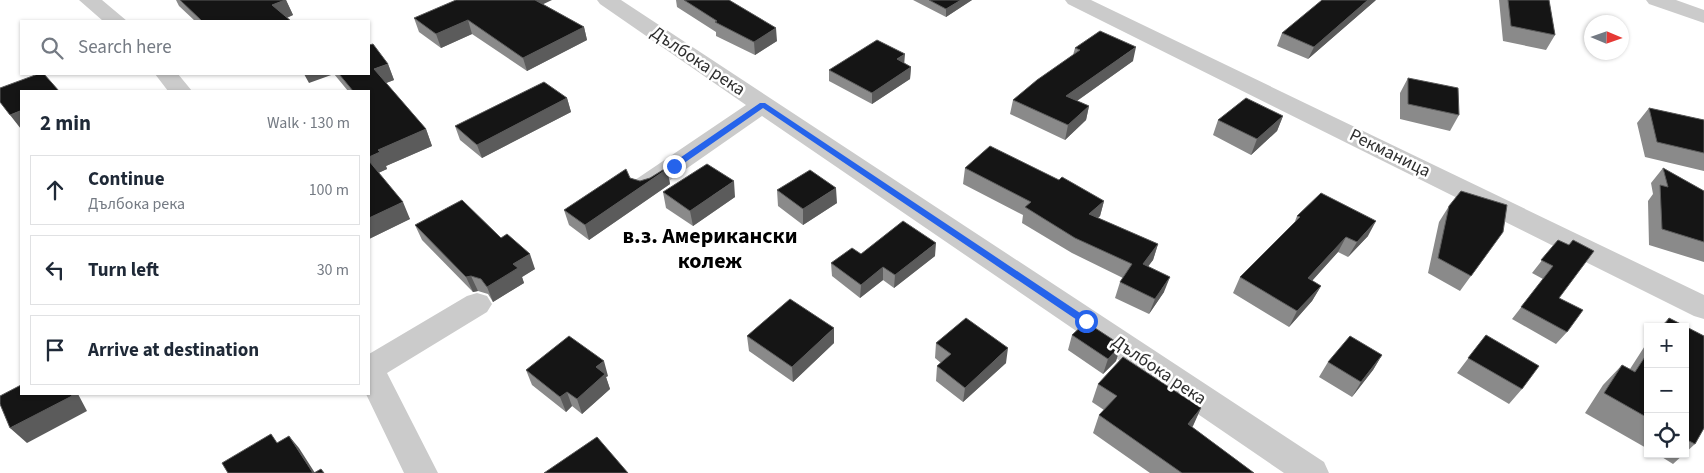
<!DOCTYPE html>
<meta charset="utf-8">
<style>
body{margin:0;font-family:"Source Sans 3",sans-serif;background:#f6f6f7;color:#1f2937}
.controls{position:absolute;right:15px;bottom:15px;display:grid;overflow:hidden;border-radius:0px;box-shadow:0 1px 4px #0004}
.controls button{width:45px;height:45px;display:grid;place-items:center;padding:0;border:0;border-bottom:1px solid #e0e1e3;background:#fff;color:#1f2937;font:25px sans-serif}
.compass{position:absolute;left:1584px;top:15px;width:45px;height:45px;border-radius:50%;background:#fff;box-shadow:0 1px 4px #0004;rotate:92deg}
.stop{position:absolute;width:15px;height:15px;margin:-11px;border:4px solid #2563eb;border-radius:50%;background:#fff}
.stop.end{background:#2563eb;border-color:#fff;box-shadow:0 1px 5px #0008}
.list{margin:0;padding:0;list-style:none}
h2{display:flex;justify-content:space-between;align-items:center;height:65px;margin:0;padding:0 20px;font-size:21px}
h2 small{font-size:16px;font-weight:400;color:#747a83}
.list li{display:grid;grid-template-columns:32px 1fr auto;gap:15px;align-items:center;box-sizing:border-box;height:70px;margin:0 10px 10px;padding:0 10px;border:1px solid #e0e1e3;border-radius:0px}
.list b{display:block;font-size:19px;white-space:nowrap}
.list p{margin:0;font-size:16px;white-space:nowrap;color:#747a83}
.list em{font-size:16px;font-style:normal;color:#747a83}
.icon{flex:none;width:28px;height:28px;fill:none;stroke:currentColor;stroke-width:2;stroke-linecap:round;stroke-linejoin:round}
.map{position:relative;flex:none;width:1704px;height:473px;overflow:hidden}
.search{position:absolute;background:#fff;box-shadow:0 1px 4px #0004;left:20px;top:20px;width:350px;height:55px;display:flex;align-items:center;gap:12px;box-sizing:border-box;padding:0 18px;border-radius:0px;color:#747a83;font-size:19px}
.panel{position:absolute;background:#fff;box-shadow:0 1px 4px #0004;left:20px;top:90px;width:350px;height:305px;border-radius:0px}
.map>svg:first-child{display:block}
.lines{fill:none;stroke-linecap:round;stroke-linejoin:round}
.minor{fill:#cbcbcb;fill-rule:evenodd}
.wall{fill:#8a8a8a}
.shaded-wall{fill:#5b5b5b}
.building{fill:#151515;stroke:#5b5b5b}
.route{fill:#2563eb}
.labels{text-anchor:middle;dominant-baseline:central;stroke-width:5;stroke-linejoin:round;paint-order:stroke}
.street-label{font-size:18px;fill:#2e2e2e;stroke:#fff}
.district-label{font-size:22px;font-weight:bold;fill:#000;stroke:#fff}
</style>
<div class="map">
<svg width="1704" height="473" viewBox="0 0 1704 473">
<rect width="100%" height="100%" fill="#fff"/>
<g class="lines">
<!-- minor -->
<path class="minor" d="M 79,0 L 102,0 L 127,21 L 103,21 Z
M 597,0 L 621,0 L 1324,462 L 1329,473 L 1284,473 L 762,116 L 653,192 L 644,195 L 635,192 L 631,186 L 635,180 L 746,105 L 600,4 Z
M 1065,0 L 1091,0 L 1704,295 L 1704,319 L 1694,316 L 1068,4 Z
M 1646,0 L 1676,0 L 1704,10 L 1704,23 L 1649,4 Z
M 155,74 L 178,74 L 192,91 L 168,91 Z
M 477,293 L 487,296 L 492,304 L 487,312 L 387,373 L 438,473 L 404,473 L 366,394 L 369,394 L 369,354 L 467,296 Z"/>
</g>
<!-- wall -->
<path class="wall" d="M 176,0 L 286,0 L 293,15 L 287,18 L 291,21 L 195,21 L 179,6 Z
M 676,0 L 729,0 L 777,41 L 755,55 L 716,36 L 716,32 L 677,7 Z
M 913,0 L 972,0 L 946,17 Z
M 1376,0 L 1308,59 L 1277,46 L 1282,33 Z
M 1499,0 L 1549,0 L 1555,35 L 1546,50 L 1503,41 Z
M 543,4 L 584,27 L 587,40 L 527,71 L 472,34 L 441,48 L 419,32 L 414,18 Z
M 1075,48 L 1133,61 L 1077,101 L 1089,106 L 1086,120 L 1065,140 L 1010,114 L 1013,100 L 1073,55 Z
M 904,63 L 911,67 L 910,79 L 872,104 L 829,81 L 829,70 Z
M 388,64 L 394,80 L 386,83 L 426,129 L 432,146 L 386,166 L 387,169 L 378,173 L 410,219 L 369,239 L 369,91 L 348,91 L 334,74 L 369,74 Z
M 1408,78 L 1459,115 L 1450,131 L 1400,119 L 1400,93 Z
M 567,98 L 571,112 L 482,158 L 460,140 L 455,126 Z
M 1649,108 L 1704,120 L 1704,171 L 1645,157 L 1637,123 Z
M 1283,116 L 1277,131 L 1251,155 L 1213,135 L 1218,120 Z
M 965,168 L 1104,201 L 1100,216 L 1098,218 L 1158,244 L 1153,260 L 1148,266 L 1164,292 L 1149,314 L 1115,298 L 1120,282 L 1123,278 L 1072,253 L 1022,223 L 1023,215 L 963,184 Z
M 1663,168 L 1704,191 L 1704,262 L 1649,245 L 1648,201 L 1653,194 L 1651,183 Z
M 667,169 L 670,184 L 589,240 L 569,225 L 564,210 L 630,178 L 640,181 L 650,178 Z
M 777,190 L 837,203 L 803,225 L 778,206 Z
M 663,192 L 735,197 L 693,226 L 666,208 Z
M 1449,206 L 1492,247 L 1460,291 L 1428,273 L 1439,222 Z
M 1297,216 L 1368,236 L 1348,257 L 1338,252 L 1312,281 L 1321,286 L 1312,301 L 1289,327 L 1233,293 L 1240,277 L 1294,224 Z
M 415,225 L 501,238 L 535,269 L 522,277 L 524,283 L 493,302 L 488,294 L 478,291 L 473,292 L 422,240 Z
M 1558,240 L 1559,298 L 1567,332 L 1556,344 L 1512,319 L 1543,279 L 1532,273 Z
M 861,254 L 935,256 L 894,288 L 883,280 L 860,298 L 832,276 L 831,263 Z
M 1669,318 L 1704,336 L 1704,428 L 1695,444 L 1685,453 L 1685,327 L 1660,327 Z
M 1072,335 L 1121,345 L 1116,361 L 1103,374 L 1068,350 Z
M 1486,335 L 1522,389 L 1509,404 L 1457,373 Z
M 747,336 L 834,343 L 793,382 L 749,351 Z
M 1648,341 L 1648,449 L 1585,413 L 1603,385 L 1622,365 L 1630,369 Z
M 936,343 L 1006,363 L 963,402 L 936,381 L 937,366 L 941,363 L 935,358 Z
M 1382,355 L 1373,370 L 1352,397 L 1319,377 L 1328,362 Z
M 526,370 L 608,376 L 606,377 L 610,389 L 582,414 L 572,406 L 566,412 L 532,385 Z
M 1098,384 L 1201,408 L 1192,427 L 1254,473 L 1150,473 L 1093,433 L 1099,415 L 1104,410 L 1092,402 Z
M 1657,454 L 1684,454 L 1673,464 Z"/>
<!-- shaded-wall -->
<path class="shaded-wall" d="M 285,0 L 286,0 L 293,15 L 279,21 L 272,5 Z
M 528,0 L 552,0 L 531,10 Z
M 961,0 L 972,0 L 946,17 L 946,9 Z
M 1368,0 L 1376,0 L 1308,59 L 1314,47 Z
M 468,20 L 472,34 L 441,48 L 436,34 Z
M 584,27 L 587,40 L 527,71 L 523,58 Z
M 776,28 L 777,41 L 755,55 L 754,42 Z
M 1136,47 L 1133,61 L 1064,110 L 1066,96 Z
M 905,54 L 904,66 L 897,59 Z
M 388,64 L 394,80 L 381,85 L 374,69 Z
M 911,67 L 910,79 L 872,104 L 872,93 Z
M 304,74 L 334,74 L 309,83 Z
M 567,98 L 571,112 L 482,158 L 477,145 Z
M 1089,106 L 1086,120 L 1065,140 L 1068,125 Z
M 20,111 L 21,113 L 21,129 L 10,115 Z
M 1283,116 L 1277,131 L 1251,155 L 1257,139 Z
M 426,129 L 432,146 L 386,166 L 387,169 L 374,175 L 369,164 L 369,157 L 378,150 Z
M 667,169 L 670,184 L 589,240 L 585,225 Z
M 734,181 L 735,197 L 693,226 L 690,211 Z
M 836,188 L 837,203 L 803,225 L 803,209 Z
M 1104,201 L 1100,216 L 1085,229 L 1089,214 Z
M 403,202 L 410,219 L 369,239 L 369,218 Z
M 1376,221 L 1368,236 L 1348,257 L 1357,242 Z
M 1346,237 L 1338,252 L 1300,294 L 1308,278 Z
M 936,243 L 935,256 L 894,288 L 895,275 Z
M 1158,244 L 1153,260 L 1138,280 L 1143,264 Z
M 530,254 L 535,269 L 522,277 L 524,283 L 493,302 L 487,287 L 513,264 Z
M 883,267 L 883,280 L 860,298 L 861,285 Z
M 471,276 L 478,291 L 473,292 L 466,277 Z
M 1170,277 L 1164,292 L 1149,314 L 1155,299 Z
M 1321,286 L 1312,301 L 1289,327 L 1297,311 Z
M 834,328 L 834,343 L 793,382 L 792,367 Z
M 1121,345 L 1116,361 L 1103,374 L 1108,359 Z
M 1008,348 L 1006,363 L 963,402 L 965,388 Z
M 1382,355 L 1373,370 L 1352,397 L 1361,382 Z
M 604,361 L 608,376 L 606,377 L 610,389 L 582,414 L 577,399 L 596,367 Z
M 567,392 L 572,406 L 566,412 L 560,397 Z
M 71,394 L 78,394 L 87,411 L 27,443 L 10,428 Z
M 1201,408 L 1193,426 L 1180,442 L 1188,424 Z
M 289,436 L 299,448 L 315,473 L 313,473 Z"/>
<!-- building -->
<path class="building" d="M 180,0 L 285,0 L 272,5 L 291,21 L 202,21 Z
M 456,0 L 535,0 L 584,27 L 523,58 L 468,20 L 436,34 L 414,18 Z
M 684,0 L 729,0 L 776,28 L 754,42 L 715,22 L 717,21 Z
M 929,0 L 961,0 L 946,9 Z
M 1322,0 L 1368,0 L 1314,47 L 1282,33 Z
M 1508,0 L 1549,0 L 1555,35 L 1511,26 Z
M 1100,31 L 1136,47 L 1066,96 L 1089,106 L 1068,125 L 1013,100 L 1037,80 L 1080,50 L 1075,48 Z
M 877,40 L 905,54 L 897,59 L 911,67 L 872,93 L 829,70 Z
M 373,44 L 388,64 L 374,69 L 426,129 L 378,150 L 380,152 L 369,157 L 369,91 L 353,91 L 339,74 L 369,74 L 369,45 Z
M 38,74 L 44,74 L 59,91 L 21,91 L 21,114 L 20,111 L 10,115 L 0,102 L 0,88 Z
M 1408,78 L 1458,88 L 1459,115 L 1408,104 Z
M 544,82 L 567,98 L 477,145 L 455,126 Z
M 1246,98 L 1283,116 L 1257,139 L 1218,120 Z
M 1649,108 L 1704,120 L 1704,153 L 1657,142 Z
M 990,146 L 1059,180 L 1062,177 L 1104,201 L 1089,214 L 1158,244 L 1143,264 L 1170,277 L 1155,299 L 1120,282 L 1132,264 L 1075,238 L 1025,207 L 1031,202 L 965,168 Z
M 369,161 L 403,202 L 369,218 Z
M 707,164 L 734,181 L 690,211 L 663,192 Z
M 666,168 L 667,169 L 585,225 L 564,210 L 626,169 L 630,178 L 640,181 L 650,178 Z
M 1663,168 L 1704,191 L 1704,242 L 1662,229 L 1660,185 L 1668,187 Z
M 810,170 L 836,188 L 803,209 L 777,190 Z
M 1461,191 L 1507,205 L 1503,232 L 1471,276 L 1438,258 L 1449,206 Z
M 1321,193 L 1376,221 L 1357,242 L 1346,237 L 1308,278 L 1321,286 L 1297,311 L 1240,277 L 1300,217 L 1297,216 Z
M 462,200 L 501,238 L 507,234 L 530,254 L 513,264 L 518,268 L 487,287 L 481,279 L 471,276 L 466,277 L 415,225 Z
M 903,221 L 936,243 L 895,275 L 883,267 L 861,285 L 831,263 L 852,248 L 861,254 Z
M 1558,240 L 1569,245 L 1573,240 L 1594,251 L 1559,298 L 1583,310 L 1567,332 L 1521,307 L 1553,266 L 1541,260 Z
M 790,299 L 834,328 L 792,367 L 747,336 Z
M 966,318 L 1008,348 L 965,388 L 937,366 L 951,354 L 936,343 Z
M 1669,318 L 1704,336 L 1704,428 L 1695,444 L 1685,439 L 1685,327 L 1663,327 Z
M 1086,322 L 1121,345 L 1108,359 L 1072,335 Z
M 1486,335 L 1539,366 L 1522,389 L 1468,358 Z
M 569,336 L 604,361 L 596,367 L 605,374 L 577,399 L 567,392 L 560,397 L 526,370 Z
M 1350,336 L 1382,355 L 1361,382 L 1328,362 Z
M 1648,352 L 1648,418 L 1604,393 L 1622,365 L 1635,372 Z
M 1123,357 L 1201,408 L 1188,424 L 1254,473 L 1182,473 L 1099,415 L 1117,396 L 1098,384 Z
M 21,385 L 21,394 L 71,394 L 72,396 L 10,428 L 0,404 L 0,396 Z
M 271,434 L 277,443 L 289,436 L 313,473 L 228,473 L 222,463 Z
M 597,437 L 628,473 L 544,473 Z
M 321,469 L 324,473 L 314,473 Z"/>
<!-- route -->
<path class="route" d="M 760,103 L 765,103 L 1089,319 L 1089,324 L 1083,324 L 763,108 L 677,168 L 671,168 L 671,164 Z"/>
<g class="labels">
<!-- street labels -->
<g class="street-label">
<text transform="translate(698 61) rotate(34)">Дълбока река</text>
<text transform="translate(1390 153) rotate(26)">Рекманица</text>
<text transform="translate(1159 370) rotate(34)">Дълбока река</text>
</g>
<!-- district labels -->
<g class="district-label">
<text x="710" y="236">в.з. Американски<tspan x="710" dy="25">колеж</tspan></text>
</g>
</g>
</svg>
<div class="controls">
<button>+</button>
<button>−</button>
<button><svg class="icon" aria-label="locate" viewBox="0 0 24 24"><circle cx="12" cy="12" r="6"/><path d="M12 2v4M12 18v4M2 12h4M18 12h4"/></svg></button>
</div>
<svg class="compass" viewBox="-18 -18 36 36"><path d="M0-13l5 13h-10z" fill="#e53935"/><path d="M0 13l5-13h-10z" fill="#747a83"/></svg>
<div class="stop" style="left:1086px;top:321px"></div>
<div class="stop end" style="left:674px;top:166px"></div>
<div class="search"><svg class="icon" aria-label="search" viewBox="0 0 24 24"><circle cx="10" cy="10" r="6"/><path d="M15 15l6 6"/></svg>Search here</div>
<section class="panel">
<h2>2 min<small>Walk · 130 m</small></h2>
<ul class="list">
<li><svg class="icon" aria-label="ahead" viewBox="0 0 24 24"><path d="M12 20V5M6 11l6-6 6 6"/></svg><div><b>Continue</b><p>Дълбока река</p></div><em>100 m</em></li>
<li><svg class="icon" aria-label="left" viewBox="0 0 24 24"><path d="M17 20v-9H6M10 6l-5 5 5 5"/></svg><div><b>Turn left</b></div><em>30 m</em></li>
<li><svg class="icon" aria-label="arrive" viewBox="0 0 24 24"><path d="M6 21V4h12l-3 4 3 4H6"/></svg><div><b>Arrive at destination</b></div></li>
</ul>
</section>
</div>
